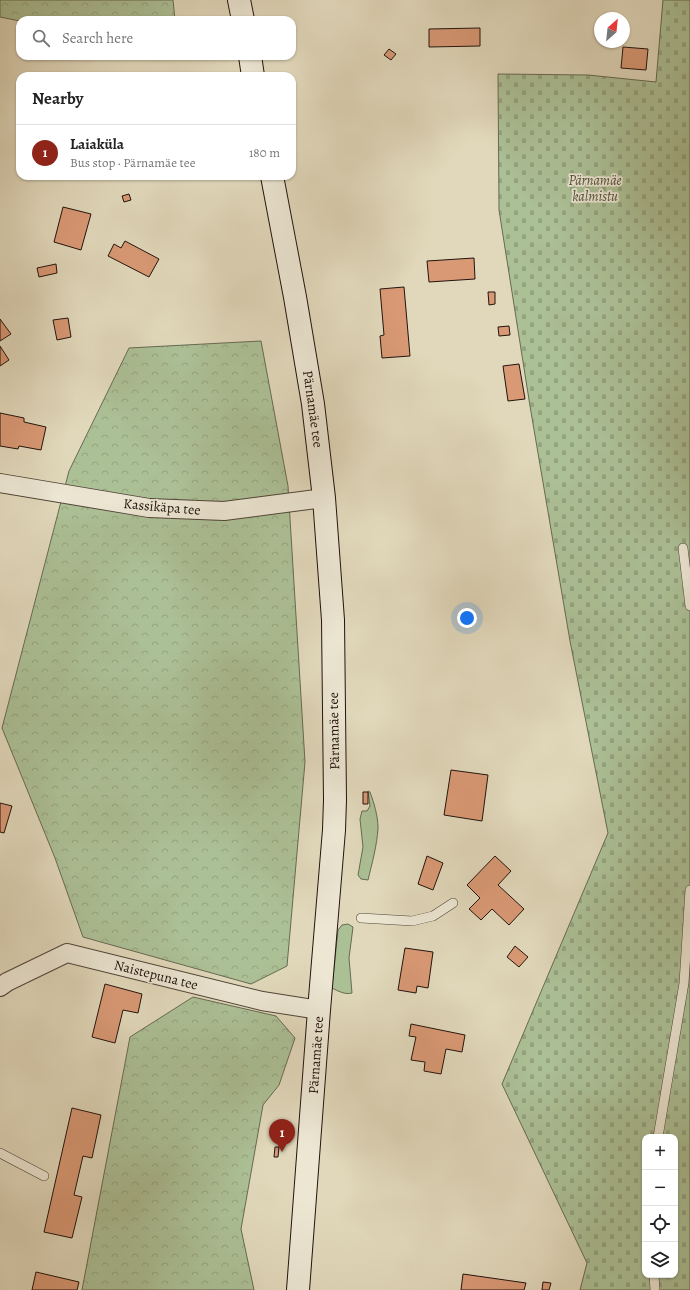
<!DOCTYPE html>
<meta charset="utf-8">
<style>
body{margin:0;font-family:Alegreya,serif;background:#f2f2f2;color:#222}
.controls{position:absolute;right:12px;bottom:12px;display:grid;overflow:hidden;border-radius:8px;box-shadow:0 1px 3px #0004}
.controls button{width:36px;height:36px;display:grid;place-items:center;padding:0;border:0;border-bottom:1px solid #e0e0e0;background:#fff;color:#222;font:20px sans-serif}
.compass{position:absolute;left:594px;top:12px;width:36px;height:36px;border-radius:50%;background:#fff;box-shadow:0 1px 3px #0004;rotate:27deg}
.you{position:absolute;left:467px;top:618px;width:14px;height:14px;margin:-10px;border:3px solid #fff;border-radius:50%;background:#1a73e8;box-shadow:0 0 0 6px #1a73e833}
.badge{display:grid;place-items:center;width:26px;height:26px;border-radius:50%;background:#8f2418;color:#fff;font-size:13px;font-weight:700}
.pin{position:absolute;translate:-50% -33px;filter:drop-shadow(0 1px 2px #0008)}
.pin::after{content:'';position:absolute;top:21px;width:14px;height:12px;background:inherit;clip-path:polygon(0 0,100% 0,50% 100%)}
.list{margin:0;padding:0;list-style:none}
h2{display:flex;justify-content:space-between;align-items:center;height:52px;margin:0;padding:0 16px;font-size:17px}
h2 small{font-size:13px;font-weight:400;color:#767676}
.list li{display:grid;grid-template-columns:26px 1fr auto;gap:12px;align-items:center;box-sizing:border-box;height:56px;padding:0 16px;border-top:1px solid #e0e0e0}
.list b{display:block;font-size:15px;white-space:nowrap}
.list p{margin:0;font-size:13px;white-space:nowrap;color:#767676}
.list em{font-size:13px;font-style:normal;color:#767676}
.icon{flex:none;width:22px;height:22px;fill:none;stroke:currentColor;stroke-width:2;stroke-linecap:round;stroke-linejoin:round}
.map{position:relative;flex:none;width:690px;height:1290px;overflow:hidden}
.search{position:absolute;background:#fff;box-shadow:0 1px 3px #0004;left:16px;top:16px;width:280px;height:44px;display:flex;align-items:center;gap:10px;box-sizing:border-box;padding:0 14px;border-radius:12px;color:#767676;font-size:15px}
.panel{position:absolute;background:#fff;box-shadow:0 1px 3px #0004;left:16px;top:72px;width:280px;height:108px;border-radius:12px}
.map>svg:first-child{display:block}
.green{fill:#acc096;stroke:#666a52}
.forest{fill:url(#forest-crowns);stroke:#666a52}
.cemetery{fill:url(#cemetery-stones);stroke:#666a52;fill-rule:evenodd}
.building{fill:#d99975;stroke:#21130e}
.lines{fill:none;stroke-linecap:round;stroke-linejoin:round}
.lane-casing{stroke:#514439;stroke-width:10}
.street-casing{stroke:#514439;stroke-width:20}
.secondary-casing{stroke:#21130e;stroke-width:24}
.lane{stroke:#ece6d3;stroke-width:9}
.street{stroke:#ece6d3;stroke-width:18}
.secondary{stroke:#ece6d3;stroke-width:22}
.labels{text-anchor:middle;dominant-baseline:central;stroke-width:3.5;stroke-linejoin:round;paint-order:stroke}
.park-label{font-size:14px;font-style:italic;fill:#52503e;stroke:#ece6d3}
.street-label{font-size:14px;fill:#21130e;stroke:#ece6d3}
</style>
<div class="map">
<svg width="690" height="1290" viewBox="0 0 690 1290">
<defs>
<pattern id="forest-crowns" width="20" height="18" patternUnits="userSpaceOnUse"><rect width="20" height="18" fill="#acc096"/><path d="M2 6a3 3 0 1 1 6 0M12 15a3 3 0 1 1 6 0" fill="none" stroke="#94a480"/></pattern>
<pattern id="cemetery-stones" width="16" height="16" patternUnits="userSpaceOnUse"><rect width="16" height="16" fill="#acc096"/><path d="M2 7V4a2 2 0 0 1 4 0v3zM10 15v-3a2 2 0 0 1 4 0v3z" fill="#94a480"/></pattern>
</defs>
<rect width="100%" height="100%" fill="#e1d8bb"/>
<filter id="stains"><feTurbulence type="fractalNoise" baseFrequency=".005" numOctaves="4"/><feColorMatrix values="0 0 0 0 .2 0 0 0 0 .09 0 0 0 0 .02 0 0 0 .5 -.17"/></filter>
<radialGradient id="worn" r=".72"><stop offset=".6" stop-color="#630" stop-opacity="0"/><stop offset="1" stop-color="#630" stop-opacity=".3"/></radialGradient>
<!-- green -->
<path class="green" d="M 368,791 L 370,792 C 374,803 378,816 378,828 C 377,846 372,863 368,880 L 361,879 L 358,875 L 363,847 L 360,819 L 362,811 L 367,811 L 370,806 Z
M 348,924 L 353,927 L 349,958 L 352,993 C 345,995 338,991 332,988 L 338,930 L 342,925 Z"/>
<!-- forest -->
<path class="forest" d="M 0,0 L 173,0 L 175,20 L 20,21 L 0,17 Z
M 261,341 L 288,486 L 305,762 L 287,966 L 251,984 L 83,937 L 55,858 L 2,728 L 69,471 L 129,348 Z
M 193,997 L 276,1016 L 295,1038 L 279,1085 L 263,1105 L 241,1229 L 254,1290 L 82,1290 L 130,1037 Z"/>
<!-- cemetery -->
<path class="cemetery" d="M 663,0 L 690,0 L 690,1290 L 580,1290 L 587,1263 L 502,1084 L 608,833 L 570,641 L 530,406 L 499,210 L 498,74 L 588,75 L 656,82 ZM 645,1137 L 675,1137 L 675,1275 L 645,1275 Z"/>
<!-- building -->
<path class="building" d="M 480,28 L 480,46 L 429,47 L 429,29 Z
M 623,47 L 648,49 L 646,70 L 621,68 Z
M 389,49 L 396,54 L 391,60 L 384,55 Z
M 129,194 L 131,200 L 124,202 L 122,196 Z
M 63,207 L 91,214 L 81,250 L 54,242 Z
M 125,241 L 159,259 L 149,277 L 108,256 L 114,244 L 121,248 Z
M 474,258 L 475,279 L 429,282 L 427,261 Z
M 56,264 L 57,273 L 39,277 L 37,268 Z
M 404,287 L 410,356 L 382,358 L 380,336 L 384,335 L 380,289 Z
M 488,292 L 495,292 L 495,304 L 489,305 Z
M 68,318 L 71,337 L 57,340 L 53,320 Z
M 0,319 L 11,334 L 0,341 Z
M 509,326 L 510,335 L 499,336 L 498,327 Z
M 0,346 L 9,360 L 0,366 Z
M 519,364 L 525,399 L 508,401 L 503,366 Z
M 0,413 L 24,418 L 24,422 L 46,427 L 41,450 L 19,446 L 18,449 L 0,446 Z
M 451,770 L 488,775 L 482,821 L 444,815 Z
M 363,792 L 368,792 L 368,804 L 363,804 Z
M 0,803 L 12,806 L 4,833 L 0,832 Z
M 427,856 L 443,863 L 433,890 L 418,884 Z
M 495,856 L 511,871 L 498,885 L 524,909 L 509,925 L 492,909 L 481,920 L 469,909 L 480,898 L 467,885 Z
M 515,946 L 528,957 L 519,967 L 507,957 Z
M 405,948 L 433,952 L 428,988 L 417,986 L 416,993 L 398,990 Z
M 105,984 L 142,994 L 138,1013 L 123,1010 L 115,1043 L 92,1037 Z
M 411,1024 L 465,1035 L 462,1052 L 446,1049 L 441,1074 L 424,1071 L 425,1062 L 411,1060 L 416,1037 L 409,1036 Z
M 72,1108 L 101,1115 L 92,1158 L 83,1156 L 74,1195 L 82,1197 L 72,1238 L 44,1232 Z
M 275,1147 L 279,1147 L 278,1157 L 274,1157 Z
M 36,1272 L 79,1282 L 77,1290 L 32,1290 Z
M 463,1274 L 526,1283 L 524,1290 L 461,1290 Z
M 543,1282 L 551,1283 L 549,1290 L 542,1290 Z"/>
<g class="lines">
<defs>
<path id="lane" d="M 683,548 L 690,606
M 361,918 L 412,921 L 433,916 L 453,903
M 658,1137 L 684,983 L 690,890
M 0,1153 L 44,1176
M 654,1275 L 655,1290"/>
<path id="street" d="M 0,483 L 149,508 L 224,511 L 324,498
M 0,987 L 7,982 L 67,953 L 262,1001 L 319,1010"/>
<path id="secondary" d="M 239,0 L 243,20
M 250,56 L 253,76
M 272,176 L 295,297 L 313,404 L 324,498 L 333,620 L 335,800 L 334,830 L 319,1010 L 298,1290"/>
</defs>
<!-- lane casing -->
<use href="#lane" class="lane-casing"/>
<!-- street casing -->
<use href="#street" class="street-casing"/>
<!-- secondary casing -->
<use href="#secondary" class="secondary-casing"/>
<!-- lane -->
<use href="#lane" class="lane"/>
<!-- street -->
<use href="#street" class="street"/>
<!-- secondary -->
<use href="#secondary" class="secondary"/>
</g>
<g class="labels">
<!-- park labels -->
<g class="park-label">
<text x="595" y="180">Pärnamäe<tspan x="595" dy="16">kalmistu</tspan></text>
</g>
<!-- street labels -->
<g class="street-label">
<text transform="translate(313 409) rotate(82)">Pärnamäe tee</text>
<text transform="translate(162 507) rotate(5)">Kassikäpa tee</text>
<text transform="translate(334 731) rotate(-91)">Pärnamäe tee</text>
<text transform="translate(156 975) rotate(14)">Naistepuna tee</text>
<text transform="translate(316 1055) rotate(-86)">Pärnamäe tee</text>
</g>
</g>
<rect width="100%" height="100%" filter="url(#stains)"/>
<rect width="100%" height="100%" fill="url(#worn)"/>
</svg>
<div class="controls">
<button>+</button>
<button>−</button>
<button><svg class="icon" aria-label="locate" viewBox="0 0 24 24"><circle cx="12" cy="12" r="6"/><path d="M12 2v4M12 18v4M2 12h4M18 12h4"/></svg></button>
<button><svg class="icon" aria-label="layers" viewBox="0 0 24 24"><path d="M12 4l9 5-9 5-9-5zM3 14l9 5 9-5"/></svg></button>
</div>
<svg class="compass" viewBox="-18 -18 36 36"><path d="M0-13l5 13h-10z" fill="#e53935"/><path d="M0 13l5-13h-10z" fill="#767676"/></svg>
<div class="you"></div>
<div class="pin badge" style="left:282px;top:1152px">1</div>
<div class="search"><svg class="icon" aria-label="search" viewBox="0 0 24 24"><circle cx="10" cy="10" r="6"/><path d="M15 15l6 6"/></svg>Search here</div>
<section class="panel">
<h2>Nearby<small></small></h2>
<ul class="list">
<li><span class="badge">1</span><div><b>Laiaküla</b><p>Bus stop · Pärnamäe tee</p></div><em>180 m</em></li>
</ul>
</section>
</div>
